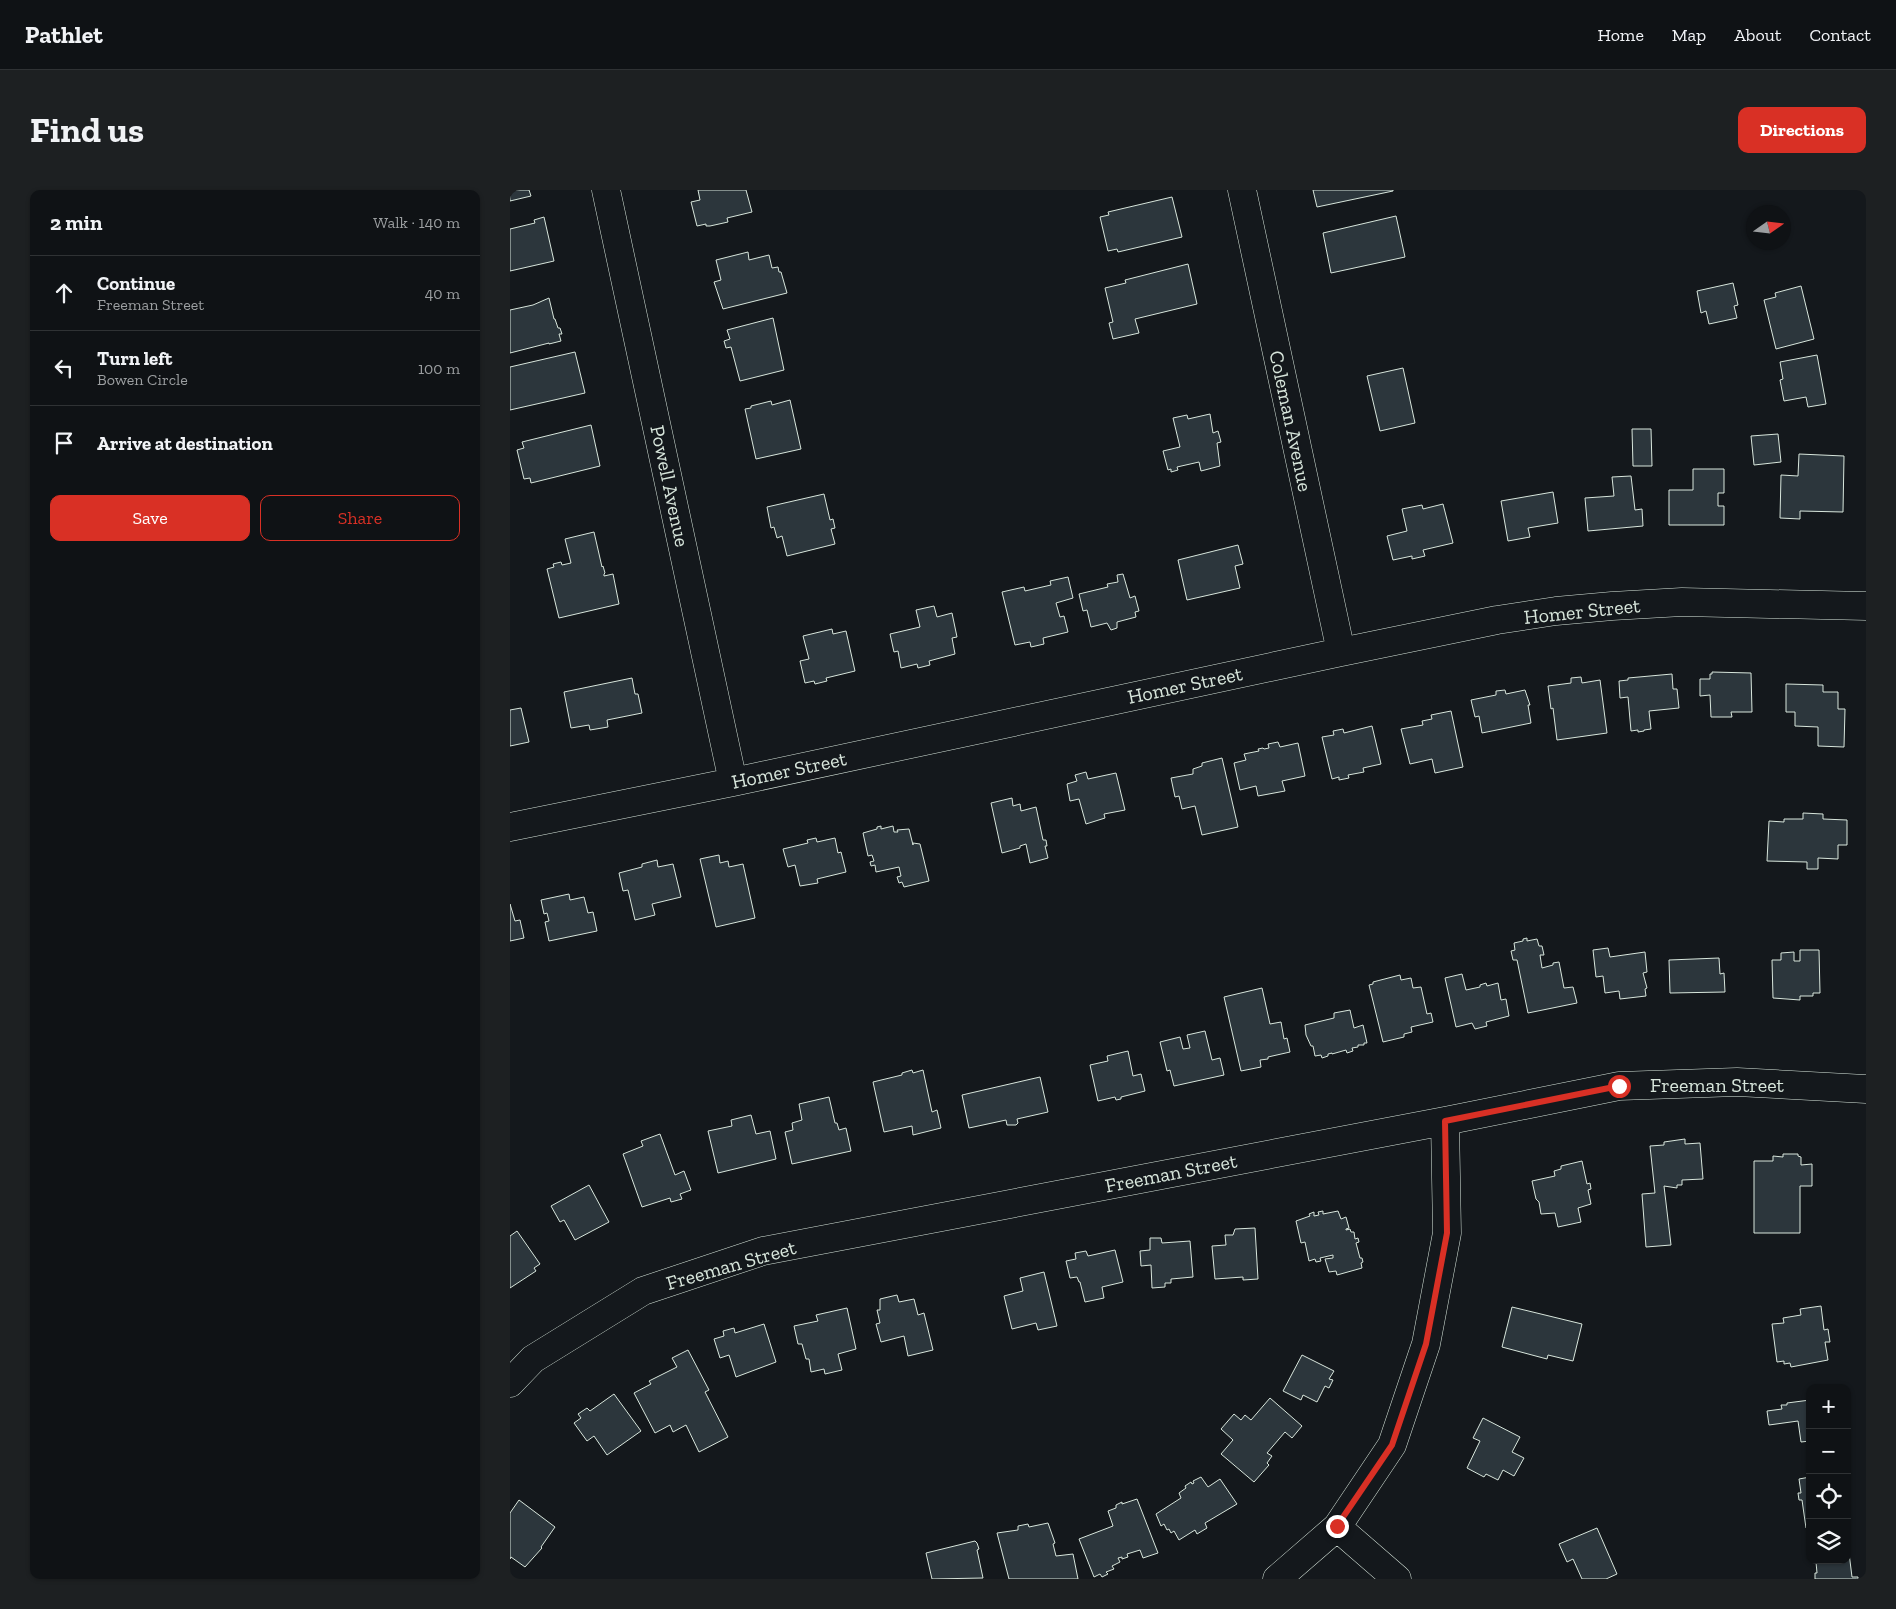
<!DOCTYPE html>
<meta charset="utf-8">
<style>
body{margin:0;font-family:"Zilla Slab",serif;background:#1d2022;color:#f1f3f6}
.controls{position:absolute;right:15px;bottom:15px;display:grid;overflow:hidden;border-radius:10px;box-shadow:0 1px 4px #0004}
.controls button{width:45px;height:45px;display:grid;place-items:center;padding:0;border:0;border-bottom:1px solid #2f3234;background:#0f1215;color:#f1f3f6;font:25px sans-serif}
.compass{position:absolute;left:1236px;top:15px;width:45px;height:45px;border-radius:50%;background:#0f1215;box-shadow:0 1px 4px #0004;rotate:76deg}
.stop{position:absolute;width:15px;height:15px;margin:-11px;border:4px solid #d93025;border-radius:50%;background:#fff}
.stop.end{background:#d93025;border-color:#fff;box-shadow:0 1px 5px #0008}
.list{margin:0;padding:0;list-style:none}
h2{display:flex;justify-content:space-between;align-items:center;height:65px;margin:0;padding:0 20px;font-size:21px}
h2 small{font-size:16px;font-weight:400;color:#9b9ea0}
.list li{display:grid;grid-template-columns:32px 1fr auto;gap:15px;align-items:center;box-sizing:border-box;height:75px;padding:0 20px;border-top:1px solid #2f3234}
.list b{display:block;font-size:19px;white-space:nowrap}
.list p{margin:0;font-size:16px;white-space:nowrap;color:#9b9ea0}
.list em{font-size:16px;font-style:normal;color:#9b9ea0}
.actions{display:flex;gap:10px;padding:15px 20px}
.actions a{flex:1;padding:11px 0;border:1px solid #d93025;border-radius:10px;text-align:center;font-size:18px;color:#d93025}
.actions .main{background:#d93025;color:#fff}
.icon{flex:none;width:28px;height:28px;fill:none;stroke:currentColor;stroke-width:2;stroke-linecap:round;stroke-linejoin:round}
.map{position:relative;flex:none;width:1356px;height:1389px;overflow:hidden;border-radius:10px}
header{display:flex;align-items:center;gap:30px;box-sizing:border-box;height:70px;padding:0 25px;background:#0f1215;border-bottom:1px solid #2f3234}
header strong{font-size:24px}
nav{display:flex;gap:28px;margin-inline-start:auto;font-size:18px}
.intro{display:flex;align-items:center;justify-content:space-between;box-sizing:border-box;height:120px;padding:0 30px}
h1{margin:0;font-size:35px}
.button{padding:12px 22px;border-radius:10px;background:#d93025;color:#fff;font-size:18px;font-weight:700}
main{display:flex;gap:30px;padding:0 30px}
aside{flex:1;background:#0f1215;border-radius:10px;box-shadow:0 1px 4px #0004}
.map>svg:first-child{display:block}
.building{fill:#2c363c;stroke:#d8e6dc}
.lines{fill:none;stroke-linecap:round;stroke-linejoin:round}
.street-casing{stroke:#d8e6dc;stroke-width:29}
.street{stroke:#14181c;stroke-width:28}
.route{stroke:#d93025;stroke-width:6}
.labels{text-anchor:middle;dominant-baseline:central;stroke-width:4;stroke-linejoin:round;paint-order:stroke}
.street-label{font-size:20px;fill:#d8e6dc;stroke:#14181c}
</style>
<header>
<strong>Pathlet</strong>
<nav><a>Home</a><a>Map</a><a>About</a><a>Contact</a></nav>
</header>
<div class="intro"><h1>Find us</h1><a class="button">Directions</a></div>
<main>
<aside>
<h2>2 min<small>Walk · 140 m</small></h2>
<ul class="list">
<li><svg class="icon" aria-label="ahead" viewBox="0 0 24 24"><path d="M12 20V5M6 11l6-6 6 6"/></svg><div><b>Continue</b><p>Freeman Street</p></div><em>40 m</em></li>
<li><svg class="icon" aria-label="left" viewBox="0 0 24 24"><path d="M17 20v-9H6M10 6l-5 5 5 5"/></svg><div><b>Turn left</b><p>Bowen Circle</p></div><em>100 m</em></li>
<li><svg class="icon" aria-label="arrive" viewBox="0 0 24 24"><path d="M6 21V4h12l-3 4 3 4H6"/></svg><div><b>Arrive at destination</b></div></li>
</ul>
<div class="actions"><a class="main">Save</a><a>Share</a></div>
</aside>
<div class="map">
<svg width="1356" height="1389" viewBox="0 0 1356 1389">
<rect width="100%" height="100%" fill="#14181c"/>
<!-- building -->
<path class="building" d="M 0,0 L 19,0 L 21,6 L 0,11 Z
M 188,0 L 236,0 L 242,22 L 217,28 L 218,32 L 200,36 L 196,36 L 196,34 L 187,36 L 181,12 L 190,10 Z
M 803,0 L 883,0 L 883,1 L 807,17 Z
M 662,7 L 672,47 L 608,62 L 607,59 L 598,61 L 590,27 L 599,25 L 598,22 Z
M 886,26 L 895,67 L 821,83 L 813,43 Z
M 34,27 L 44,71 L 0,81 L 0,39 L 25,33 L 24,30 Z
M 238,62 L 239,70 L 259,65 L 262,78 L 268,77 L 269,82 L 271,82 L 277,103 L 213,119 L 204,92 L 211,90 L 206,70 Z
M 678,74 L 687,114 L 625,129 L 629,143 L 603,149 L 599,133 L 603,132 L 595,98 L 616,93 L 615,90 Z
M 1223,93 L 1228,115 L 1224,116 L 1227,128 L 1199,134 L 1196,121 L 1191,123 L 1187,101 Z
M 1291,96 L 1304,149 L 1266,159 L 1254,110 L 1266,107 L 1265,103 Z
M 39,108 L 44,129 L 45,129 L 48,138 L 50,138 L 52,144 L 49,144 L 51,151 L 39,154 L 39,153 L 0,163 L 0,120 L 23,115 Z
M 263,128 L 274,180 L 230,191 L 221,157 L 216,158 L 214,151 L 220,149 L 217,140 Z
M 65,162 L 75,203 L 0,220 L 0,177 Z
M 1307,165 L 1316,214 L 1298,217 L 1296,207 L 1274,211 L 1270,190 L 1273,189 L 1270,172 Z
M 893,178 L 905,233 L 870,241 L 857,186 Z
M 280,210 L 291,259 L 246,269 L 235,219 L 241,218 L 241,216 L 261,211 L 262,215 Z
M 700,224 L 703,243 L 708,241 L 711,252 L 707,253 L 710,276 L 691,281 L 689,272 L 667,277 L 668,280 L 661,282 L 661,279 L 658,280 L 653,261 L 670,257 L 663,228 L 677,225 L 678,229 Z
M 81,235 L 90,276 L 21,293 L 20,288 L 14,289 L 7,260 L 14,258 L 12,252 Z
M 1122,239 L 1141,239 L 1142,276 L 1123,276 Z
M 1268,244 L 1271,272 L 1244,275 L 1241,246 Z
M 1289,264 L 1334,266 L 1333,322 L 1290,321 L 1290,329 L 1270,328 L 1271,285 L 1288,286 Z
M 1183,279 L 1214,279 L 1214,303 L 1208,303 L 1208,316 L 1214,316 L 1214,335 L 1159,335 L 1159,300 L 1183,300 Z
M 1121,286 L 1125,320 L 1132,319 L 1133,336 L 1078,341 L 1075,308 L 1104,306 L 1102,287 Z
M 1043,302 L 1048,333 L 1018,338 L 1020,347 L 998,351 L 991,311 Z
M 314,304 L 320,330 L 323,329 L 325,338 L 321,339 L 325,354 L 277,366 L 272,346 L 267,348 L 264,337 L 261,338 L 257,317 Z
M 933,314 L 943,353 L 913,360 L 915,366 L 902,369 L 902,366 L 883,370 L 877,346 L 897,341 L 892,319 L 912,315 L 913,319 Z
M 84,342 L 92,377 L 93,376 L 95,383 L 94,384 L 94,386 L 103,384 L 109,414 L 49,428 L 37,379 L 44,377 L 43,374 L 51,372 L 52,375 L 61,373 L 55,349 Z
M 728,355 L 733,374 L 725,376 L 730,398 L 677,410 L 668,370 Z
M 613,384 L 620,408 L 625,406 L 629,421 L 625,422 L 626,427 L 607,432 L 607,438 L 601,440 L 597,433 L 581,437 L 577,420 L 573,421 L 569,404 L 598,397 L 597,394 L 608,392 L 607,385 Z
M 558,387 L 563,408 L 546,413 L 550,427 L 554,426 L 558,442 L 533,448 L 534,454 L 521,457 L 520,452 L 505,455 L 492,402 L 514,397 L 515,401 L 541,395 L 540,391 Z
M 424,416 L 427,427 L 442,423 L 447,447 L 442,448 L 445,464 L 419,471 L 420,475 L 408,478 L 407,474 L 391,478 L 388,461 L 384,462 L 380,444 L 410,437 L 406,420 Z
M 322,439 L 323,444 L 336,441 L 345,481 L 316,488 L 317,491 L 305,494 L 304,491 L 295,493 L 290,471 L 299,469 L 293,446 Z
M 1202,482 L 1241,483 L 1242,522 L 1221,522 L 1222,527 L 1201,527 L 1200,505 L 1190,506 L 1190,489 L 1200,489 L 1200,484 L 1202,484 Z
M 1162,484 L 1163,499 L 1167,499 L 1169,518 L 1139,521 L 1141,539 L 1134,540 L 1134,541 L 1128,542 L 1128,540 L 1121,541 L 1118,507 L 1110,508 L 1109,491 L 1118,490 L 1118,488 Z
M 1071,487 L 1072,493 L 1090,490 L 1097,543 L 1047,550 L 1043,518 L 1041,519 L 1038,496 L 1061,493 L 1061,488 Z
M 122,488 L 125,504 L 128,504 L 132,523 L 97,530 L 98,537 L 80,540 L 79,535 L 61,538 L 54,502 Z
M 1276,494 L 1313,495 L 1313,502 L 1328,502 L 1328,519 L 1335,519 L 1334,557 L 1308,556 L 1308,537 L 1285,536 L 1285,522 L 1276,522 Z
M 995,500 L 996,504 L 1015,500 L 1020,515 L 1018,515 L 1021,533 L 972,543 L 969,526 L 965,527 L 961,510 L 986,505 L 986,501 Z
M 11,518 L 19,552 L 0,556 L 0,520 Z
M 941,521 L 953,577 L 925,583 L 922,569 L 900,574 L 891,539 L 913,535 L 912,531 L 922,529 L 921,525 Z
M 862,536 L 871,574 L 853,578 L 854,582 L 838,585 L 839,588 L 829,590 L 829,587 L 822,589 L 812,547 L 824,545 L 823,541 L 833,539 L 834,543 Z
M 768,552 L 770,557 L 788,553 L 795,586 L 772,591 L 775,601 L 748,606 L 746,596 L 730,600 L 724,573 L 736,570 L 734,564 L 749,561 L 748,559 L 753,558 L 754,559 L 759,558 L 758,554 Z
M 712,568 L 728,637 L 692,645 L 685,616 L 672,619 L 669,606 L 665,607 L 661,588 L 683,584 L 683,579 L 692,576 L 692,573 Z
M 576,582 L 578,589 L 606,583 L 615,620 L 594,624 L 595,628 L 576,634 L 569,609 L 560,611 L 557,594 L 567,591 L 565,585 Z
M 502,608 L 503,616 L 510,614 L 511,621 L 526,617 L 533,650 L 536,650 L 537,656 L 535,656 L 538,668 L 520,673 L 516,654 L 510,656 L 510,658 L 492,663 L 481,613 Z
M 1293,623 L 1313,624 L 1313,629 L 1337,630 L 1337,655 L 1328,655 L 1328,669 L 1308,668 L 1308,679 L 1297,679 L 1297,672 L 1257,671 L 1259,631 L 1274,632 L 1274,629 L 1293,629 Z
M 371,636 L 371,639 L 383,636 L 384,642 L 388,642 L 387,640 L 399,639 L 403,655 L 403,653 L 410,654 L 419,691 L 394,697 L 392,692 L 389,693 L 387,687 L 391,686 L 389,677 L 366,682 L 365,675 L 361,676 L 360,672 L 364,671 L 362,665 L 358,666 L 353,643 L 367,639 L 367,637 Z
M 306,648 L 307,652 L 325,648 L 328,663 L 331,662 L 336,682 L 307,689 L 308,693 L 290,696 L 285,675 L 278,677 L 273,659 L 298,653 L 297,650 Z
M 209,665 L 210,673 L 218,671 L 219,677 L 233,674 L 245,728 L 206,737 L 190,669 Z
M 147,670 L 148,677 L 163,674 L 171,707 L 142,714 L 145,725 L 125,730 L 118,700 L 113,701 L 109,683 L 132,677 L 132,674 Z
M 59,704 L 60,710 L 74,707 L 78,723 L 83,722 L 87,741 L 39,751 L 35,732 L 39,731 L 37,723 L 34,724 L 31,710 Z
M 0,714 L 5,731 L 10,730 L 14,748 L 0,751 Z
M 1017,748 L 1017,751 L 1027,749 L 1029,756 L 1032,756 L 1034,765 L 1030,765 L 1032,778 L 1043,775 L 1043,773 L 1049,772 L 1054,798 L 1063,797 L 1067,813 L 1018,823 L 1007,770 L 1003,770 L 1001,761 L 1005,760 L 1004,753 L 1013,751 L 1013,749 Z
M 1098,758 L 1100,767 L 1135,762 L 1137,782 L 1133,783 L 1137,798 L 1135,799 L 1136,806 L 1110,809 L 1109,801 L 1095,803 L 1093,786 L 1086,787 L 1083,760 Z
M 1290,760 L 1309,760 L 1310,803 L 1303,803 L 1303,806 L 1290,806 L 1290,810 L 1263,808 L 1262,770 L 1271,770 L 1271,763 L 1284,762 L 1284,771 L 1290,771 Z
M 1209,768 L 1210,784 L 1214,783 L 1215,802 L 1160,803 L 1159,770 Z
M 952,784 L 956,800 L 970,797 L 970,795 L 976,793 L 977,796 L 988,793 L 991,810 L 996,809 L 999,826 L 976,832 L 977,836 L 965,839 L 962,833 L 946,837 L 935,788 Z
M 890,785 L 891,790 L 901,788 L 903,798 L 911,797 L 917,824 L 921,823 L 923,832 L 901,837 L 902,842 L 894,844 L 894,847 L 873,852 L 859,795 L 863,794 L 863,792 Z
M 752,798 L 760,834 L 771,832 L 774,849 L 777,848 L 780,862 L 758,867 L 758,869 L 750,870 L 751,877 L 731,881 L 714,807 Z
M 840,820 L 844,838 L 853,835 L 857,853 L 854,853 L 854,855 L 848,855 L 848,857 L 842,858 L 843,861 L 837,863 L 836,860 L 822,864 L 822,863 L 818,864 L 818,866 L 812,868 L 811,865 L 805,866 L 803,856 L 801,856 L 796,845 L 795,835 L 824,828 L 824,823 Z
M 695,841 L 702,870 L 710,868 L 714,885 L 664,896 L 660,880 L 657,881 L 650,852 L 670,847 L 673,859 L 680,858 L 677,845 Z
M 618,861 L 623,886 L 631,884 L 635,901 L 611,907 L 611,909 L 606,910 L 605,907 L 588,911 L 580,875 L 598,871 L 597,866 Z
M 402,880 L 403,883 L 413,880 L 422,922 L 427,920 L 431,938 L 403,945 L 402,936 L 374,942 L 363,892 L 392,885 L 392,883 Z
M 530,887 L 538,922 L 507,929 L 508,933 L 506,935 L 497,935 L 496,930 L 459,938 L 452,905 Z
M 319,907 L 325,933 L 327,933 L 329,940 L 336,938 L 341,961 L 282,974 L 275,942 L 283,940 L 282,933 L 292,930 L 289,914 Z
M 241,925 L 246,944 L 260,941 L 266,969 L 208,983 L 198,941 L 222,936 L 221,930 Z
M 150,944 L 165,985 L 174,981 L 181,1000 L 170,1004 L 172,1009 L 161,1012 L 160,1008 L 132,1017 L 113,964 L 133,956 L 131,951 Z
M 1175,949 L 1175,954 L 1190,953 L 1193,989 L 1172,990 L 1172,995 L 1167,995 L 1167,998 L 1154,996 L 1161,1055 L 1136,1057 L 1132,1004 L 1145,1003 L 1140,956 L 1154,955 L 1154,952 Z
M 1273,964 L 1288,964 L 1288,966 L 1291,967 L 1291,975 L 1302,974 L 1302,996 L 1290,996 L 1290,1043 L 1244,1043 L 1244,971 L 1263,971 L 1263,966 L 1273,967 Z
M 1072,971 L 1077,994 L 1080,993 L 1081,999 L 1078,1000 L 1081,1014 L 1068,1018 L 1071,1032 L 1048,1037 L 1045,1023 L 1031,1024 L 1029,1012 L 1026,1009 L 1022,991 L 1045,986 L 1044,981 L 1051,979 L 1051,976 Z
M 79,995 L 99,1032 L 65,1050 L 54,1030 L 50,1032 L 41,1016 Z
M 813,1021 L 813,1024 L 828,1021 L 831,1029 L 836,1027 L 839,1038 L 836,1039 L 836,1040 L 840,1039 L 841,1042 L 844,1042 L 845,1049 L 848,1048 L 849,1052 L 846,1053 L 850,1068 L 852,1068 L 853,1072 L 851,1073 L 852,1078 L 827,1085 L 826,1081 L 819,1082 L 815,1069 L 823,1068 L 823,1065 L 810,1068 L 811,1071 L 806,1072 L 805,1069 L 799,1071 L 795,1052 L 791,1053 L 786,1031 L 800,1026 L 799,1024 L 804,1022 L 804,1026 L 809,1025 L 808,1022 Z
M 745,1038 L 748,1089 L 733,1090 L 733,1087 L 705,1089 L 702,1056 L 716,1055 L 715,1045 L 723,1045 L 725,1039 Z
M 7,1041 L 30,1074 L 24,1078 L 26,1081 L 0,1098 L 0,1046 Z
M 640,1048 L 651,1048 L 652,1053 L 680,1051 L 683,1087 L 661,1089 L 661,1093 L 655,1093 L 655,1097 L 642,1098 L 641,1075 L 631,1076 L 630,1061 L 640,1060 Z
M 605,1060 L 613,1092 L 592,1097 L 594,1108 L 575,1112 L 570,1092 L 569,1092 L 567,1087 L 560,1088 L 556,1071 L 566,1069 L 565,1063 L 576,1061 L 578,1066 Z
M 534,1082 L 547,1136 L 528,1140 L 526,1133 L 502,1139 L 494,1106 L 513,1101 L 510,1088 Z
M 387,1105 L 389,1112 L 404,1109 L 408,1125 L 414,1123 L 423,1160 L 398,1166 L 394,1146 L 371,1152 L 366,1134 L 370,1133 L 367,1120 L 370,1120 L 370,1109 Z
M 1311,1116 L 1314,1140 L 1318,1139 L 1320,1152 L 1315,1152 L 1318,1170 L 1281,1177 L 1280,1173 L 1274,1174 L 1274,1171 L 1267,1172 L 1262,1134 L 1274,1133 L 1273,1128 L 1291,1125 L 1290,1119 Z
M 1002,1117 L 1072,1134 L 1063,1171 L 1038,1165 L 1037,1169 L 992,1157 Z
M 337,1118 L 346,1159 L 328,1164 L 332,1180 L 315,1184 L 314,1179 L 301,1182 L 299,1169 L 296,1169 L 292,1154 L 288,1154 L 284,1136 L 308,1131 L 306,1125 Z
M 254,1134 L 266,1172 L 226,1187 L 219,1165 L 210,1168 L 204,1149 L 214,1146 L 213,1141 L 224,1138 L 225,1143 Z
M 178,1160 L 199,1200 L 195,1202 L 218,1247 L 189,1262 L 176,1235 L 163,1242 L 160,1235 L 145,1243 L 124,1203 L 141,1194 L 139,1191 L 167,1177 L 162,1168 Z
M 792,1165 L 824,1181 L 819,1189 L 823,1190 L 819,1198 L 815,1196 L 807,1212 L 793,1205 L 791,1210 L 773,1201 Z
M 104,1204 L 131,1241 L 97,1265 L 84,1246 L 77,1251 L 64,1233 L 71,1228 L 68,1224 L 77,1218 L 80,1221 Z
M 760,1208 L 792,1236 L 782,1248 L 775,1242 L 757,1263 L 762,1266 L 757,1273 L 759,1275 L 744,1292 L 711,1264 L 723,1250 L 711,1239 L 724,1224 L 731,1230 L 735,1225 L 741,1230 Z
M 1300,1210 L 1300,1251 L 1291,1252 L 1288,1231 L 1259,1235 L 1257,1221 L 1272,1219 L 1271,1215 L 1277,1215 L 1277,1213 Z
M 973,1228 L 1010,1247 L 1002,1262 L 1014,1268 L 1004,1286 L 993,1280 L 988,1290 L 976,1284 L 974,1287 L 957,1278 L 970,1251 L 963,1248 Z
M 691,1287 L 698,1297 L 710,1289 L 727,1314 L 695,1333 L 697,1338 L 687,1344 L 685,1340 L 669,1350 L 664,1341 L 661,1343 L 659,1339 L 657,1340 L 654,1334 L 651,1336 L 646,1324 L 671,1308 L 669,1303 L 676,1298 L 675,1296 L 681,1292 L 682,1294 L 684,1293 L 683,1291 Z
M 1300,1287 L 1300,1338 L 1296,1338 L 1292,1310 L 1289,1310 L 1288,1303 L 1291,1303 L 1289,1289 Z
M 627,1309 L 648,1363 L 633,1368 L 630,1360 L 617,1364 L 618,1367 L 612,1369 L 612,1367 L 608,1368 L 610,1372 L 602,1376 L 604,1379 L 596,1382 L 598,1384 L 592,1387 L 590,1384 L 584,1387 L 569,1349 L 603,1336 L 598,1321 L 606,1318 L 606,1315 L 612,1312 L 612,1314 Z
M 9,1310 L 45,1337 L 31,1357 L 32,1358 L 15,1377 L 1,1367 L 0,1369 L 0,1323 Z
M 538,1333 L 545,1353 L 543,1354 L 546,1366 L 563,1364 L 568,1389 L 499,1389 L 487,1343 L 508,1340 L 508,1336 L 518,1334 L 519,1337 Z
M 1087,1338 L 1107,1384 L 1096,1389 L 1072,1389 L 1063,1369 L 1057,1372 L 1049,1354 Z
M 465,1351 L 467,1353 L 469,1359 L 467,1360 L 473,1388 L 422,1389 L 416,1363 Z
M 1337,1363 L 1339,1363 L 1342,1387 L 1348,1387 L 1348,1389 L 1305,1389 L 1305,1383 L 1307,1383 L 1306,1372 L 1337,1370 Z"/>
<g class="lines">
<defs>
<path id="street" d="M 96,0 L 223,592
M 732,0 L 831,462
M 0,637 L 223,592 L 831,462 L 987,430 L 1046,421 L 1102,416 L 1172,412 L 1356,416
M 0,1193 L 23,1169 L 133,1101 L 253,1061 L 935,931 L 1109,896 L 1227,892 L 1356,899
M 827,1337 L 887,1389
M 767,1389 L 827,1337 L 882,1255 L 916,1154 L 937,1043 L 935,931"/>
</defs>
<!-- street casing -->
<use href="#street" class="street-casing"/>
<!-- street -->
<use href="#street" class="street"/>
</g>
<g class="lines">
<!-- route -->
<path class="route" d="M 827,1336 L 882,1255 L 916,1154 L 937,1043 L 935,931 L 1109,896"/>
</g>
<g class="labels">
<!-- street labels -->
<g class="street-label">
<text transform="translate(781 231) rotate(78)">Coleman Avenue</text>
<text transform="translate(160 296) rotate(78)">Powell Avenue</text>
<text transform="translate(1072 421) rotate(-6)">Homer Street</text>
<text transform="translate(675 495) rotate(-12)">Homer Street</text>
<text transform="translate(279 580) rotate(-12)">Homer Street</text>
<text x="1207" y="895">Freeman Street</text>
<text transform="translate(661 983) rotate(-11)">Freeman Street</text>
<text transform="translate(221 1075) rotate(-16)">Freeman Street</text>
</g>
</g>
</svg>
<div class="controls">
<button>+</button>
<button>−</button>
<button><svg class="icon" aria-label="locate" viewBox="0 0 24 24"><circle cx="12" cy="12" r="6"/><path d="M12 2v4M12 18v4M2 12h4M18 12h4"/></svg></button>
<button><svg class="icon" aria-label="layers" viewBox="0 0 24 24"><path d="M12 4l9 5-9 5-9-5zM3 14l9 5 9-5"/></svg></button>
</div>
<svg class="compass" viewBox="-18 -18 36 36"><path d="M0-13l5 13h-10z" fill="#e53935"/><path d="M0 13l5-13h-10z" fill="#9b9ea0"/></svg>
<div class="stop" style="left:1109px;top:896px"></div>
<div class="stop end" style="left:827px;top:1336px"></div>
</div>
</main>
